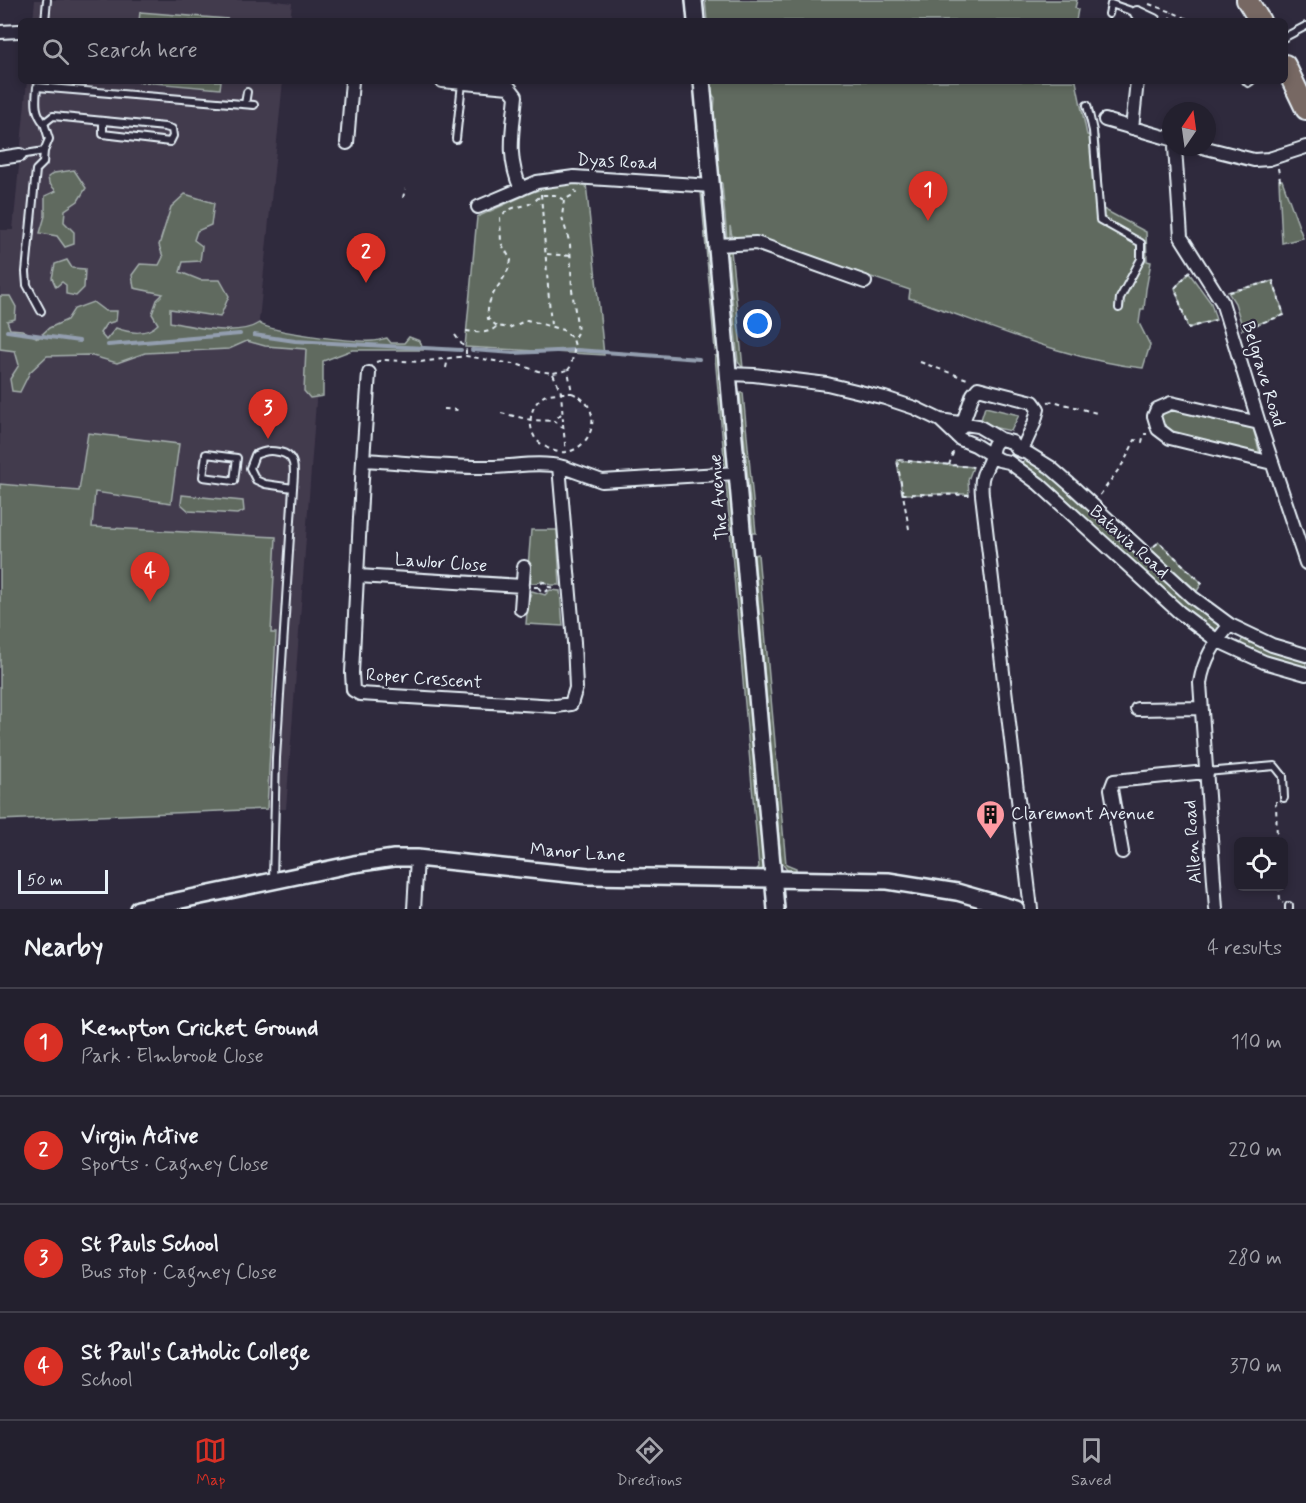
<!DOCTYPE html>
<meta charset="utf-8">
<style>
body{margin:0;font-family:Mynerve,sans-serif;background:#2f2d3a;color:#f1f3f6}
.controls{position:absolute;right:18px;bottom:18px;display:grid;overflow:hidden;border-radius:9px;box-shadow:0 3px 9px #0003}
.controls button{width:54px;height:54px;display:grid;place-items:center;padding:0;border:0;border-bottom:2px solid #403e4a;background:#23202e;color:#f1f3f6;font:30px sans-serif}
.compass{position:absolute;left:1162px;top:102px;width:54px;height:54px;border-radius:50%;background:#23202e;box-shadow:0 3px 9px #0003;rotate:13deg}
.scale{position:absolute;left:18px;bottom:15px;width:90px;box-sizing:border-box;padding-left:6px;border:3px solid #e8f1f8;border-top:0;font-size:16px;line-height:21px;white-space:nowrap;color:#e8f1f8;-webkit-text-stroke:4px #2f2a3d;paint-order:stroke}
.you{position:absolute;left:758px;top:324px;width:21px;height:21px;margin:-15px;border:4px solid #fff;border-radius:50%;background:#1a73e8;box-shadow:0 0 0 9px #1a73e833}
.badge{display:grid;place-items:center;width:39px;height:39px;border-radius:50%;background:#d93025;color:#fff;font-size:20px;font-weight:700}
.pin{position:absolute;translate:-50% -50px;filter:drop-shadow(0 2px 3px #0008)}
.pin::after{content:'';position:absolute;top:32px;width:21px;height:18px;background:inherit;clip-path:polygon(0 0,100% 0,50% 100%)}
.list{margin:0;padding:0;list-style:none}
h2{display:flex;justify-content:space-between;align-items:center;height:78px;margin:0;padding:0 24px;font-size:26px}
h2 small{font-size:20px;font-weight:400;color:#a3a3aa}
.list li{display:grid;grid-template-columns:39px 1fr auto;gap:18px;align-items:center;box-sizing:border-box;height:108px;padding:0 24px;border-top:2px solid #403e4a}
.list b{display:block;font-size:22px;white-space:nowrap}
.list p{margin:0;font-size:20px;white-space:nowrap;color:#a3a3aa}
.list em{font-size:20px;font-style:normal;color:#a3a3aa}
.icon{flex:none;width:33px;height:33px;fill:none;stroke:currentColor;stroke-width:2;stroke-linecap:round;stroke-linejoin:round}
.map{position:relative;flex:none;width:1306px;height:909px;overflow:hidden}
.search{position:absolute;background:#23202e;box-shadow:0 3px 9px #0003;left:18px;right:18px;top:18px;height:66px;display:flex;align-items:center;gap:15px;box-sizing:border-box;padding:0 21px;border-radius:9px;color:#a3a3aa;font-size:22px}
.sheet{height:510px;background:#23202e}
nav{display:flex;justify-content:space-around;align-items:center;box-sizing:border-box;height:84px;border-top:2px solid #403e4a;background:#23202e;font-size:16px;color:#a3a3aa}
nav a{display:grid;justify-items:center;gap:3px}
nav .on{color:#d93025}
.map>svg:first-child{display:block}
.built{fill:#433a4e}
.green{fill:#606b5f;stroke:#a4aeac;stroke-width:1.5}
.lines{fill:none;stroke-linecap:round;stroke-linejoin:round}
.stream{stroke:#939eaf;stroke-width:4}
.service-casing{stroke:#e8f1f8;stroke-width:10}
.minor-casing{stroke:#e8f1f8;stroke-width:16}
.tertiary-casing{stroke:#e8f1f8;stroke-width:20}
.trunk-casing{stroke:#e8f1f8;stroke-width:24}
.path{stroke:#e8f1f8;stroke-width:2;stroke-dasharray:4.5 4.5;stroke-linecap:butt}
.service{stroke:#2f2a3d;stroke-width:6}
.minor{stroke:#2f2a3d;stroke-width:12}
.tertiary{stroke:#2f2a3d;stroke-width:15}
.trunk{stroke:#776864;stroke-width:20}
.labels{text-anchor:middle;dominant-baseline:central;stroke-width:4.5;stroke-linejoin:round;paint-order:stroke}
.street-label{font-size:18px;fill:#e8f1f8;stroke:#2f2a3d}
.poi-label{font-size:18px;fill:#e8f1f8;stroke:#2f2a3d;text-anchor:start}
</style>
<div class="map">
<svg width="1306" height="909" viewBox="0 0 1306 909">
<rect width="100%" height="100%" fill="#2f2a3d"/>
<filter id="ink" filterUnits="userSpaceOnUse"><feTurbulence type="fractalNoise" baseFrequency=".0167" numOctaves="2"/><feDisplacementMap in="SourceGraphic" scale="12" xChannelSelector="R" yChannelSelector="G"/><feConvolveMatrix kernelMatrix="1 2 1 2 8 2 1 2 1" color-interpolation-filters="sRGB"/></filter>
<g filter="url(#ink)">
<!-- built -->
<path class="built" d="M 35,0 L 268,0 L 292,3 L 290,21 L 33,21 Z
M 27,81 L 283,81 L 257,340 L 320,347 L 286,809 L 0,820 L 0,230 L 13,230 Z"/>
<!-- green -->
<path class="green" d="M 705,0 L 1077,0 L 1075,8 L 1078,9 L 1076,21 L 707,21 Z
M 140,12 L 228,19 L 228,21 L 139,21 Z
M 132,81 L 221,81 L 220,89 Z
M 709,81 L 1076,81 L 1087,135 L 1098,136 L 1103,209 L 1146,232 L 1147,261 L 1151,262 L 1146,289 L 1144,309 L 1141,309 L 1139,323 L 1150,345 L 1143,368 C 1064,360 985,323 909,298 L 910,290 L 839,266 L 829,273 L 753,240 L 732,236 L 730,226 L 730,241 L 727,239 L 722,184 L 718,176 L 718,142 L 713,124 L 715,98 L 710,91 Z
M 74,170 L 86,188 L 78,201 L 65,210 L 64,222 L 74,232 L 74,244 L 65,247 L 57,236 L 40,233 L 45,216 L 45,196 L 56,191 L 49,183 L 48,177 L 54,173 Z
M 585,174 L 604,355 L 465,347 L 477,217 L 530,193 Z
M 1279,180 L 1282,180 L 1303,238 L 1282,243 Z
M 701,191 L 705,191 L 722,350 L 715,350 Z
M 185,194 L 214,203 L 211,225 L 197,231 L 194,240 L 202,246 L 200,261 L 183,262 L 180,272 L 200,280 L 220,280 L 229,296 L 220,317 L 170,309 L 170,322 C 195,327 238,337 259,323 C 271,333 355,342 373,341 C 377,341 382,339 387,338 L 391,343 L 404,343 L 409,337 L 420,341 L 423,350 L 352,350 L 323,361 L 323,396 L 310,398 L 304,391 L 306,349 L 265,346 L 247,341 L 229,349 L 145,353 L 117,363 L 89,355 L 47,356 L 30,372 L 20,392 L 12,391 L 10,379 L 19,365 L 15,351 L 0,349 L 0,296 L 10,296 L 16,307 L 15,319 L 7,321 L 10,329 L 22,330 L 38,338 L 49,328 L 67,320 L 74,309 L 93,302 L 105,311 L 117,311 L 116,321 L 106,324 L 100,333 L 106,340 L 116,328 C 130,333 146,336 158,324 L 152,314 L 157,300 L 163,294 L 134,288 L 132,275 L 140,264 L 159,265 L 163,257 L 159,245 L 171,207 Z
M 731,250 L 743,368 L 738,362 L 728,255 L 728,252 Z
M 67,260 L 72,268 L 85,269 L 84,288 L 76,296 L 66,294 L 66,285 L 62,282 L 56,287 L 52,278 L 55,264 Z
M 1189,273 L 1211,303 L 1216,320 L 1188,328 L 1175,288 Z
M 1273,281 L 1284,315 L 1243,329 L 1235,303 L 1228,292 Z
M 723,355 L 731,468 L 725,468 L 715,356 Z
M 740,393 L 743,393 L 756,533 L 753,533 Z
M 1164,405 L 1251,421 L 1262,461 L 1163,434 L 1157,409 Z
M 985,407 L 1019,415 L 1011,431 L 997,428 L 991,429 L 980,423 Z
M 88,433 L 179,444 L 171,503 L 95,492 L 92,527 L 276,537 L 271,633 L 276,633 L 267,809 L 0,820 L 0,484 L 79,491 Z
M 1029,454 L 1230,625 L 1216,640 L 1019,470 Z
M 897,460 L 973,467 L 968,480 L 969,494 L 902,494 Z
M 726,483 L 733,483 L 767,868 L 763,873 L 753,874 L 759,867 Z
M 182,495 L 243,501 L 244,511 L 237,514 L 189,511 L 181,504 Z
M 531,530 L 557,530 L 560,585 L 551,585 L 542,581 L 537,583 L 531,583 L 528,567 Z
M 1159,542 L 1202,583 L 1197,591 L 1151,549 Z
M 758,554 L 786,864 L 796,868 L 796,874 L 787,870 L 781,862 L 754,555 Z
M 550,590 L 560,591 L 563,626 L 526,624 L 528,601 L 532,591 L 545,595 Z
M 1243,638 L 1271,651 L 1306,660 L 1306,669 L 1269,659 L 1239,646 Z"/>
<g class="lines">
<!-- stream -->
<path class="stream" d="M 7,331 L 79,341
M 254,335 L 295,341 L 461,350
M 108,345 L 240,334
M 472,350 L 514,353 L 577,350 L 699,359"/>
<defs>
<path id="service" d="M 1109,14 L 1111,4 L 1137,13
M 45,21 L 47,0
M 1285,37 L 1306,26
M 1246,81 L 1248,83 L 1251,81
M 245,104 L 247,92
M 1087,105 L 1093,131 L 1100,220 L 1141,243 L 1141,259 L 1120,298 L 1119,308
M 44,123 C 34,111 36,101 37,87 L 254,105
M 456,139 L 462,83
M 20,155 L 44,151 L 49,139 L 44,123 L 53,116 L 165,127 L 172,129 L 173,136 L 170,142 L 103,134 L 103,121
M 41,311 L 27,285 L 26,272 L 36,170 L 43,163 L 44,151
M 206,454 L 237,458 L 234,481 L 203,477 Z
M 1206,772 L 1275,766 L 1283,776 L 1284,798
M 273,880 L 276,758 L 293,488 C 294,473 298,455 279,452 C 269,450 265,451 255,455 L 250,468 L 256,480 L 265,484 L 293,488
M 1289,906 L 1289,909"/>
<path id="minor" d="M 1137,13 L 1154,21
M 0,32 L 19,31
M 442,81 L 509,87 L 516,96 C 513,130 506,156 521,189
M 1105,120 L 1171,139
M 1132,128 L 1137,81
M 347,143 L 352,81
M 1175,147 L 1181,237 L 1222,302 L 1259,423 L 1306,563
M 1202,147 L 1254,160 L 1269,159 L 1306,147
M 0,158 L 20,155
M 478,207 L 537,182 L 574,177 L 712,186
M 717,245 L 756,243 L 865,282
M 729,374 L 754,375 L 827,384 L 885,398 L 915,408 L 940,420 L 960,439 L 975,445 L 999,460 L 1009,462 L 1039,484 L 1179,612 L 1216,640 L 1264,662 L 1306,674
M 940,420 L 978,426 L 1000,439 L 1012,442 L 1017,449 L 1029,454 L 1050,467 L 1074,488 L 1192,597 L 1230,625 L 1272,645 L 1306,655
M 1259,423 L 1171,403 L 1157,409 L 1154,416 L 1158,429 L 1170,438 L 1272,463
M 961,428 L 973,394 L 978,388 L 1033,402 L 1038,409 L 1034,424 L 1022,450
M 1000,439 C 992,444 993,447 991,456 C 985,475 980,471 982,495 L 1031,909
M 363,460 L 369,373
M 559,466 L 574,642 L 576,688 L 571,704 L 556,706 L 360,694 L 353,690 L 352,673 L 363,460 C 405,462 447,468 489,467 C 513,467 539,461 563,467 L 602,481 L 737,473
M 358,576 L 523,586
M 521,609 L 524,567
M 1137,709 L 1201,708
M 1122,852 L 1111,789 L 1114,781 L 1206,772
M 414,909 L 417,858
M 1216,909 L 1200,683 C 1204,659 1214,643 1230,625"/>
<path id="tertiary" d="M 694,0 L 696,21
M 702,81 L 776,909
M 138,909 L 354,864 L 394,858 L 417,858 L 588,876 L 888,881 L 957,892 L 1016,909"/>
<path id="trunk" d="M 1247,0 L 1260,21
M 1285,65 L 1306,109"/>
</defs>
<!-- service casing -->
<use href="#service" class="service-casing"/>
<!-- minor casing -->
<use href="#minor" class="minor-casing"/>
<!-- tertiary casing -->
<use href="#tertiary" class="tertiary-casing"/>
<!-- trunk casing -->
<use href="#trunk" class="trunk-casing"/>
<!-- path -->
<path class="path" d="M 1149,4 L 1172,12 L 1192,21
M 1169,21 L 1172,12
M 1278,168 L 1281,186
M 541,194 L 551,326
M 403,198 L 405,189
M 564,200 L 562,217 L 570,244 L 572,290 L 578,331 L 574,338
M 547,254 L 571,256
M 1190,271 L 1175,288 L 1188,328 L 1215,320
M 1229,292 L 1273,281 L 1284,315 L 1241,330
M 497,326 L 488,319 C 485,292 507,283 511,260 L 501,243 L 500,217 C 516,200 525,213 541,195 L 555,195 L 564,200 L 576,193 L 575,190
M 466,331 C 478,332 488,335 497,326 L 509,328 L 527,320 L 563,330 L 573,339 L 575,346 L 571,366 L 568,370 L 572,393 C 615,411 582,470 546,447 C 541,444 538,442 535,438 C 527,424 530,405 544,396 C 552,392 563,393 572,393
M 455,335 L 466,350 L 466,356
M 376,362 L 383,360 L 420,362 L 466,356 L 519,365 L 538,371 L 553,373 L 568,370
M 920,362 L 970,380
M 446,368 L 448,358
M 553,374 L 561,392 L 563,421
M 1048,402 L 1053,401 L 1100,414
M 444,409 L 459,410
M 501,413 L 531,420 L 554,421
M 561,414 L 554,421 L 563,428
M 563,424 L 566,453
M 949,465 L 954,450
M 902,494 L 970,495
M 1100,495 L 1124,462 L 1135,440 L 1142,442 L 1144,434 L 1147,434
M 909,529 L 897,460 L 973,467
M 1154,546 L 1159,542 L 1202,583 L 1200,586
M 534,587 L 538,587 L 541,583 L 544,582 L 549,587 L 556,588
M 538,587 L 542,592 L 547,591 L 549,588
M 1276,801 L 1277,842
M 1279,886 L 1280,901 L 1283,903"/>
<!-- service -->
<use href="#service" class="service"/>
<!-- minor -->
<use href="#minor" class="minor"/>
<!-- tertiary -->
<use href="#tertiary" class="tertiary"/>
<!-- trunk -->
<use href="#trunk" class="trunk"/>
</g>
</g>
<!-- icons -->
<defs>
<symbol id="building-pin" viewBox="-11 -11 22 30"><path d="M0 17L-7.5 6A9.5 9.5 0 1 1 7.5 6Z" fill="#ff9aa2" stroke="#2f2a3d"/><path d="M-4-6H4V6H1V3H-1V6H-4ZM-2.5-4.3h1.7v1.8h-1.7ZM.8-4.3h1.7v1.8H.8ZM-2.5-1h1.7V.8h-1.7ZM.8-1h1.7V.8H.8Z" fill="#111"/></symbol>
</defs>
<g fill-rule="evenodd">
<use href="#building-pin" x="974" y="798" width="33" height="45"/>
</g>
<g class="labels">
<!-- street labels -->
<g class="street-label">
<text transform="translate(617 162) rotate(3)">Dyas Road</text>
<text transform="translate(1263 374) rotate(73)">Belgrave Road</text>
<text transform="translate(719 497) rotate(-95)">The Avenue</text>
<text transform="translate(1129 542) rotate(42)">Batavia Road</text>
<text transform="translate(441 563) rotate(4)">Lawlor Close</text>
<text transform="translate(424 679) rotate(4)">Roper Crescent</text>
<text transform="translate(1193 842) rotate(-94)">Allen Road</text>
<text transform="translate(578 853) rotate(4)">Manor Lane</text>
</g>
<!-- poi labels -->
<g class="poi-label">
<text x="1011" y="814">Claremont Avenue</text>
</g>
</g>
</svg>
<div class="controls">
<button><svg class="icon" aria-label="locate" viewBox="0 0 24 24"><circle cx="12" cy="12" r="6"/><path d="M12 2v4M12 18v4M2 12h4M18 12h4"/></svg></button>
</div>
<svg class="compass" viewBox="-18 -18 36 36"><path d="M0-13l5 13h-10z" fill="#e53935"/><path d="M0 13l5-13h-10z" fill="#a3a3aa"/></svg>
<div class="scale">50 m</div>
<div class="you"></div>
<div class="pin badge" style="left:928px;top:221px">1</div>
<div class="pin badge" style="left:366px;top:283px">2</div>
<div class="pin badge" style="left:268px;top:439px">3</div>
<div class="pin badge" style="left:150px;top:602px">4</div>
<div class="search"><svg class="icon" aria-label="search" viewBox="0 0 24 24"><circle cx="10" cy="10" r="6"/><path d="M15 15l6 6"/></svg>Search here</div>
</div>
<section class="sheet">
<h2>Nearby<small>4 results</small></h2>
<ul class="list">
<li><span class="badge">1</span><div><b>Kempton Cricket Ground</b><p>Park · Elmbrook Close</p></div><em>110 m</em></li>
<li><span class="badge">2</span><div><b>Virgin Active</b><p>Sports · Cagney Close</p></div><em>220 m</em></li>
<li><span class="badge">3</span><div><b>St Pauls School</b><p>Bus stop · Cagney Close</p></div><em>280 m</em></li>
<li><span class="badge">4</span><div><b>St Paul's Catholic College</b><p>School</p></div><em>370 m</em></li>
</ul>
</section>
<nav>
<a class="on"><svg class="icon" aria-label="map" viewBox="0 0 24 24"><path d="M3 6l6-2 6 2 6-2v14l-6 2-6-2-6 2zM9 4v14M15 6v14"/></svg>Map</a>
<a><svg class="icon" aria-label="directions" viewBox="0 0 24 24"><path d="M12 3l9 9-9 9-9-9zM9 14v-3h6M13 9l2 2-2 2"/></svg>Directions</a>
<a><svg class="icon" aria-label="saved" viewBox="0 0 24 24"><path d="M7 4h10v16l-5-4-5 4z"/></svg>Saved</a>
</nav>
